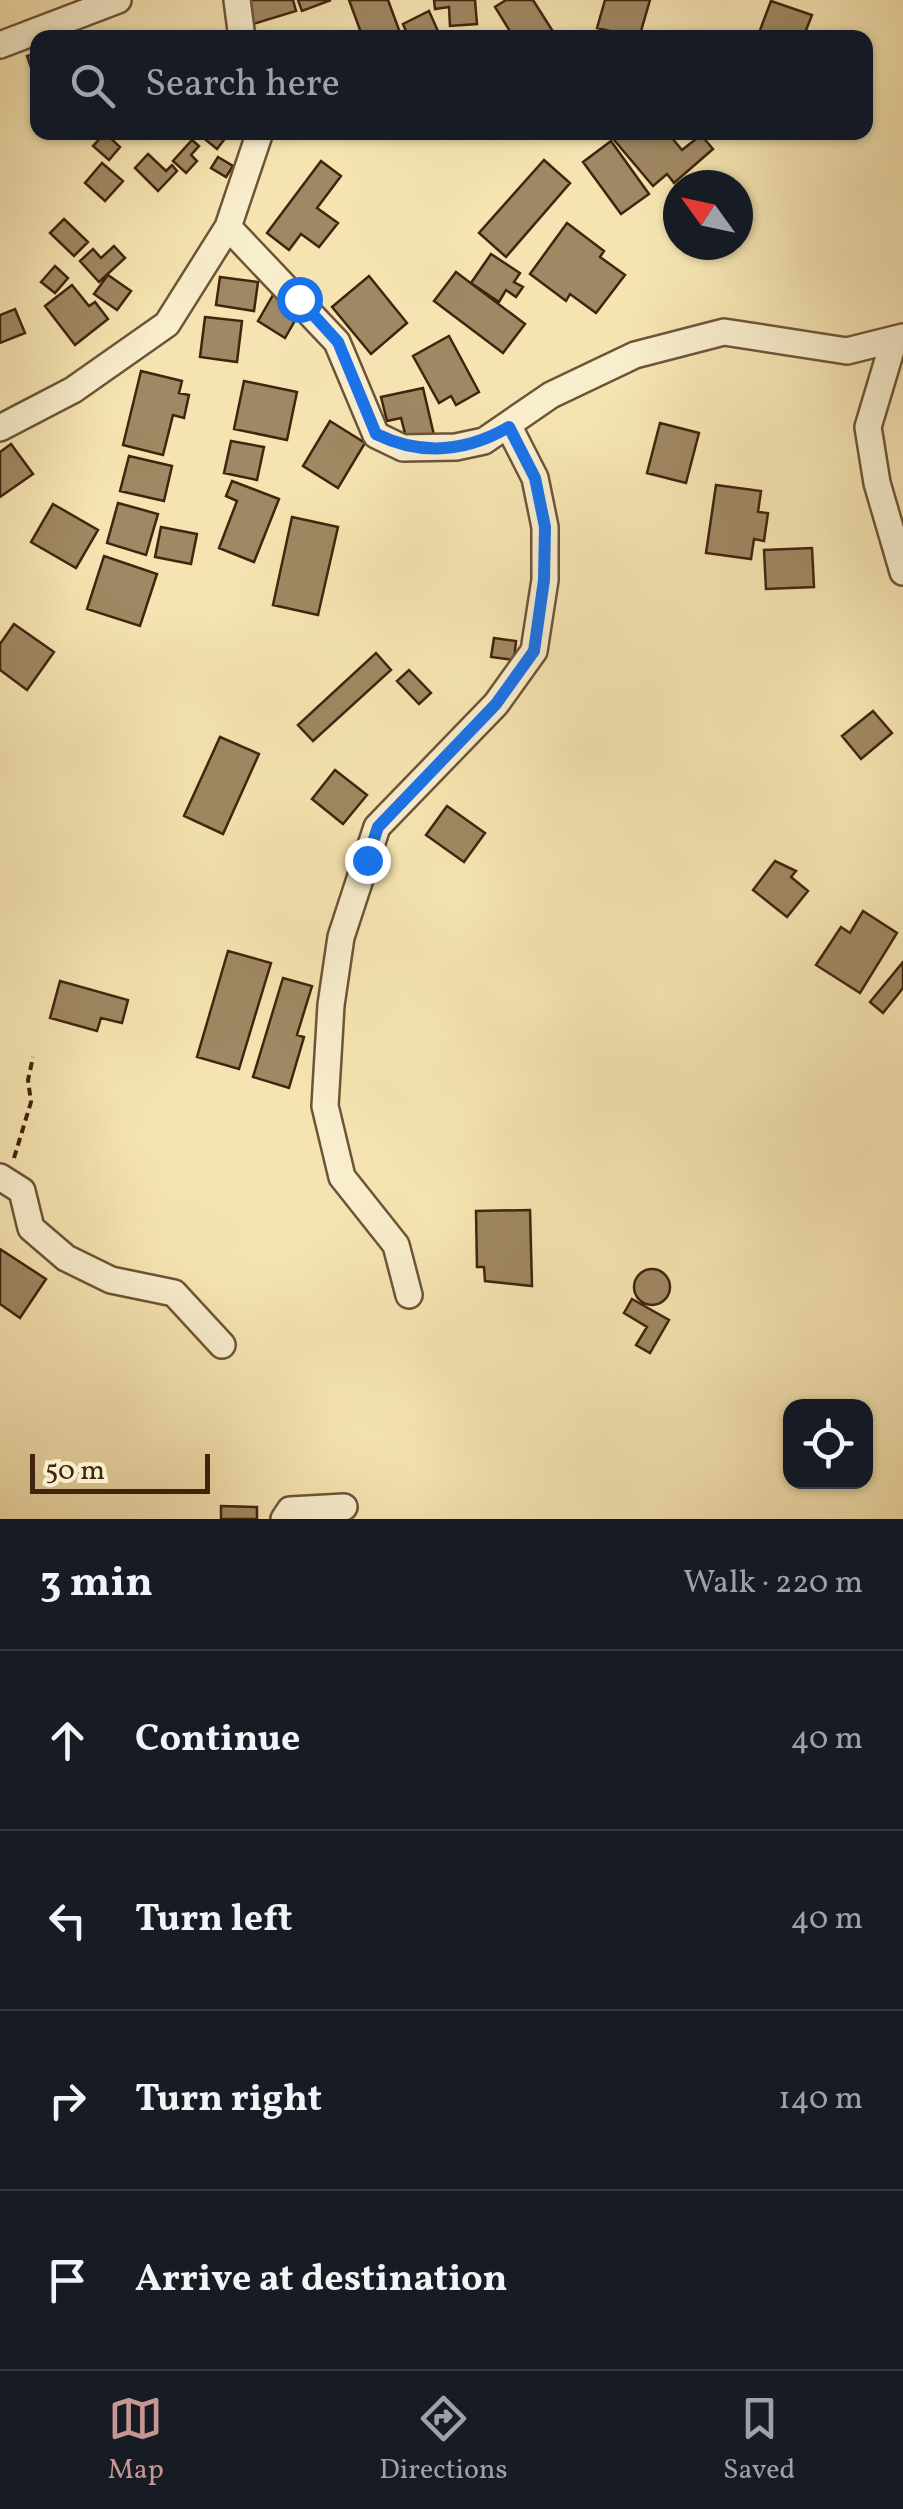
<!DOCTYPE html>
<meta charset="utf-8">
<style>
body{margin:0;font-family:Vollkorn,serif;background:#20242c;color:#f1f3f6}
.controls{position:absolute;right:30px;bottom:30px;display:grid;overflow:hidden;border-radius:20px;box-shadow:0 2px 8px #0004}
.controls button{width:90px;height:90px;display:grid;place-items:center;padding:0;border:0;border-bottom:2px solid #363941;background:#171b24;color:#f1f3f6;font:50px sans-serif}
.compass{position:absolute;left:663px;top:170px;width:90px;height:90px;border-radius:50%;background:#171b24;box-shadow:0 2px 8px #0004;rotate:303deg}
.scale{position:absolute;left:30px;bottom:25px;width:180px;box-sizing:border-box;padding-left:10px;border:5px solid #41240e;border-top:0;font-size:28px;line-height:35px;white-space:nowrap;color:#41240e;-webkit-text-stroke:8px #f8edcc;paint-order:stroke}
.stop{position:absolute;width:30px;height:30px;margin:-22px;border:8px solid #1a73e8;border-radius:50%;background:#fff}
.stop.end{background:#1a73e8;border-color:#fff;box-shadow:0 2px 10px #0008}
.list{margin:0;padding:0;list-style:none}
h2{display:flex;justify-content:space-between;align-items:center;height:130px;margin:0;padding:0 40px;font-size:42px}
h2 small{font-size:32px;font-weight:400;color:#9ea1a6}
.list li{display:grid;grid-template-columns:65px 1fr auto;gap:30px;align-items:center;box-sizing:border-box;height:180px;padding:0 40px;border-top:2px solid #363941}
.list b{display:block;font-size:38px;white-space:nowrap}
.list em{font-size:32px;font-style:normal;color:#9ea1a6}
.icon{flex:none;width:55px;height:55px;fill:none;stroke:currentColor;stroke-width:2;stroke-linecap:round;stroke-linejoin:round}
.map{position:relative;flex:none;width:903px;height:1519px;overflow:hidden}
.search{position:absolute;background:#171b24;box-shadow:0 2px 8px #0004;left:30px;right:30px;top:30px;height:110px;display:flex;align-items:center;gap:25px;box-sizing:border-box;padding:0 35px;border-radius:20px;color:#9ea1a6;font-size:38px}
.sheet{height:850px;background:#171b24}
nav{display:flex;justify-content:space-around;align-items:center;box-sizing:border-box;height:140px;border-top:2px solid #363941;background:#171b24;font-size:28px;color:#9ea1a6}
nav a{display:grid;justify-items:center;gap:5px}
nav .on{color:#c59692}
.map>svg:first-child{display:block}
.building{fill:#9f8863;stroke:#41240e;stroke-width:2.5}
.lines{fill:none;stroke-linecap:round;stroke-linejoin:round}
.minor-casing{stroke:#6e5437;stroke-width:30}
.path{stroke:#41240e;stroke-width:4;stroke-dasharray:8 5;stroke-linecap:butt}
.minor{stroke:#f8edcc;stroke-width:25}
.route{stroke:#1a73e8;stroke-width:12}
</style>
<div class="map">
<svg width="903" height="1519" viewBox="0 0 903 1519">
<rect width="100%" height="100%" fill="#f5e4b1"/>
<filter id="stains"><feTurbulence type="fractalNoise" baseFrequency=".002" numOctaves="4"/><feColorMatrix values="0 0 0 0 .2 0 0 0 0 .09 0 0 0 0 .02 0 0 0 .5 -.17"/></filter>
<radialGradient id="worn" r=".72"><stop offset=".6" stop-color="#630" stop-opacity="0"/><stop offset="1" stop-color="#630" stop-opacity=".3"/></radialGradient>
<!-- building -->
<path class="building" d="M 247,0 L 293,0 L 296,11 L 253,24 Z
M 298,0 L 331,0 L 302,11 Z
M 349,0 L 388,0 L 402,38 L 363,38 Z
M 434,0 L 475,0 L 477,24 L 450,26 L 449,7 L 435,9 Z
M 506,0 L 533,0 L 554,33 L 546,38 L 514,38 L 495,7 Z
M 605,0 L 650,0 L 639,38 L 597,28 Z
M 771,1 L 812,15 L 803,38 L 757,38 Z
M 429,11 L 441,38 L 409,38 L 403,24 Z
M 38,53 L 38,78 L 35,79 L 27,56 Z
M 196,132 L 230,132 L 217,149 Z
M 667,132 L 682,150 L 701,135 L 713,149 L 674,183 L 667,174 L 653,186 L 609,134 Z
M 105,133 L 120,147 L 109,160 L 93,146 Z
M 192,140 L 199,146 L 191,155 L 197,161 L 186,173 L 173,161 Z
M 611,141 L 649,194 L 621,214 L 583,162 Z
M 148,154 L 166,171 L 172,165 L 177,171 L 158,191 L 135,168 Z
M 218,157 L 233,166 L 226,177 L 211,168 Z
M 544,160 L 570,183 L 506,257 L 479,233 Z
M 321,161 L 341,176 L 317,208 L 338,223 L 319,247 L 301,234 L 289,250 L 267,233 Z
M 102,163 L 123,181 L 105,201 L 85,183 Z
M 64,219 L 88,242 L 74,256 L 50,233 Z
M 567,223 L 604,251 L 600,257 L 625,275 L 596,313 L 570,294 L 566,301 L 530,274 Z
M 114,246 L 125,258 L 99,282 L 80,261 L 93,249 L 101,258 Z
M 491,254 L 520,273 L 514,282 L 523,287 L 516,297 L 506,290 L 499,302 L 471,283 Z
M 55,266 L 68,278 L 55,293 L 41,282 Z
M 456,272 L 525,324 L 503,353 L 434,301 Z
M 108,275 L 131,291 L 117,310 L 94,294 Z
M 369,276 L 407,323 L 371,354 L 332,307 Z
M 220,277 L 258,282 L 254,311 L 216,305 Z
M 72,285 L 89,306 L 95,302 L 108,319 L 75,345 L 45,306 Z
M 273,295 L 285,302 L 281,308 L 297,317 L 285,338 L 258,321 Z
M 15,309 L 25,333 L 0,343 L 0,315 Z
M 205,317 L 242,321 L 237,362 L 200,357 Z
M 449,336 L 479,392 L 456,405 L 451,396 L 439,403 L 413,356 Z
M 141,371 L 182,381 L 179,393 L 189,395 L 184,418 L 173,415 L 163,455 L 123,445 Z
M 244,381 L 297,392 L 287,440 L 234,429 Z
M 423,388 L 434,435 L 407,441 L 401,418 L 387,421 L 381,397 Z
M 330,421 L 365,443 L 338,488 L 303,466 Z
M 660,423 L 699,433 L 686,483 L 647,473 Z
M 231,441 L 264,447 L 257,480 L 224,473 Z
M 11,444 L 33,474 L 0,497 L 0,452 Z
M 129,456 L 172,466 L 164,501 L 120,491 Z
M 232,481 L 279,499 L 254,562 L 219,548 L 237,501 L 226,496 Z
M 716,485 L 761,491 L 758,512 L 768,513 L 764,541 L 754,539 L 751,559 L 706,553 Z
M 118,503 L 158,514 L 146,555 L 107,543 Z
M 53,504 L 98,530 L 76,568 L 31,542 Z
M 292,517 L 338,527 L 318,615 L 273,605 Z
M 161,527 L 197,534 L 191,564 L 155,557 Z
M 812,548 L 814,587 L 766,589 L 764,550 Z
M 104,556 L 157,574 L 140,626 L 87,609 Z
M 14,624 L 54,652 L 27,690 L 0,670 L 0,644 Z
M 494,638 L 516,641 L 514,660 L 491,657 Z
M 376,653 L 391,670 L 313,741 L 298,725 Z
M 409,670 L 431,693 L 419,704 L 397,681 Z
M 873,711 L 892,733 L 861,759 L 842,736 Z
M 220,737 L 259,754 L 223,834 L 184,816 Z
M 335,770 L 367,795 L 343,824 L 312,799 Z
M 447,806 L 485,833 L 464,862 L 426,835 Z
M 775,861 L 796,871 L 791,877 L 808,891 L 787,917 L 753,890 Z
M 863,911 L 897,933 L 860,993 L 816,965 L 841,927 L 850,933 Z
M 228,951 L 271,963 L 239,1069 L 197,1057 Z
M 903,962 L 903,988 L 883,1013 L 870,1002 Z
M 283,978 L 312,986 L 297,1035 L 304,1037 L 289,1088 L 253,1077 Z
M 60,981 L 128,1000 L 122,1023 L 101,1018 L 97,1031 L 50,1018 Z
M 530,1210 L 532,1286 L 485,1281 L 484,1267 L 477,1267 L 476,1211 Z
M 0,1249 L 46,1279 L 20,1318 L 0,1304 Z
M634 1287a18 18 0 1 1 36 0a18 18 0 1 1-36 0Z
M 632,1299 L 669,1320 L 650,1353 L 636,1345 L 647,1327 L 624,1313 Z
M 221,1506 L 257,1507 L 257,1519 L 221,1519 Z"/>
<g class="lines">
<defs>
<path id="minor" d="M 237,0 L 242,38
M 0,45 L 118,0
M 228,227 L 337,342 L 376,435 L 403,448 L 456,447 L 484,441 L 551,395 L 635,355 L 724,332 L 847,351 L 903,337
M 894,340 L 868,427 L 877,483 L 903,572
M 0,428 L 73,390 L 167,324 L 228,227 L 260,132
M 0,1177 L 22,1191 L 31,1228 L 66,1258 L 111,1280 L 174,1293 L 222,1345
M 409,1295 L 396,1245 L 342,1177 L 325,1106 L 331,1005 L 341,937 L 377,827 L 496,704 L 534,651 L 545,580 L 545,527 L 535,478 L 509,427
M 284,1519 L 290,1510 L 344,1507"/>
</defs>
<!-- minor casing -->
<use href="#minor" class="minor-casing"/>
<!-- path -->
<path class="path" d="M 14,1158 L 31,1102 L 28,1080 L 33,1057"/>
<!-- minor -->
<use href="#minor" class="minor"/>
</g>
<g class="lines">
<!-- route -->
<path class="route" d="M 299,299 L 338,342 L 376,434 C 421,456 466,452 509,427 L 535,478 L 545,527 L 544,580 L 534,651 L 496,704 L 378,827 L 367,860"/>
</g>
<rect width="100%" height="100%" filter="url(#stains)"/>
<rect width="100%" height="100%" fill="url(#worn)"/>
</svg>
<div class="controls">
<button><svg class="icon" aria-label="locate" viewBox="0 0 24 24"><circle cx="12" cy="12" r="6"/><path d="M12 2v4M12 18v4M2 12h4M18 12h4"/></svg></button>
</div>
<svg class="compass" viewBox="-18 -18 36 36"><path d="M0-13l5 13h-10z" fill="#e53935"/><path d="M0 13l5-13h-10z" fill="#9ea1a6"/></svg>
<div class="scale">50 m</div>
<div class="stop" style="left:299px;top:299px"></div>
<div class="stop end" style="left:367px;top:860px"></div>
<div class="search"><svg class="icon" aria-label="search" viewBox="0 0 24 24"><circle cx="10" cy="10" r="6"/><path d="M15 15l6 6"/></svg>Search here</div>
</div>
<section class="sheet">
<h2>3 min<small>Walk · 220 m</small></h2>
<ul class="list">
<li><svg class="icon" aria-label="ahead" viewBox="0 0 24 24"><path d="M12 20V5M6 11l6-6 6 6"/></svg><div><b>Continue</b></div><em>40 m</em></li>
<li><svg class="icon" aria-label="left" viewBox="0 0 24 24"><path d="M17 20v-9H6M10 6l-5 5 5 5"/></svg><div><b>Turn left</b></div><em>40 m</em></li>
<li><svg class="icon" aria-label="right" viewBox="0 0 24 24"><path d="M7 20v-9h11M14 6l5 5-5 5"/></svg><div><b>Turn right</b></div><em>140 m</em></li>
<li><svg class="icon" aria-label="arrive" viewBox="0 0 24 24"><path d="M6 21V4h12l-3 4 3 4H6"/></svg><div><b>Arrive at destination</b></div></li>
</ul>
</section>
<nav>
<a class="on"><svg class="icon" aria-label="map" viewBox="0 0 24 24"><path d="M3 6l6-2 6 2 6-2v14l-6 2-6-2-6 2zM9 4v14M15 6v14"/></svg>Map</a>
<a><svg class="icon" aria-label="directions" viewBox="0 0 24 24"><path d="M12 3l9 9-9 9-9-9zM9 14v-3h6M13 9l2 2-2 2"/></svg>Directions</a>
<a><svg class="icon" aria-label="saved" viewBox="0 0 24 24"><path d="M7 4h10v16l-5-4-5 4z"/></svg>Saved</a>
</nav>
